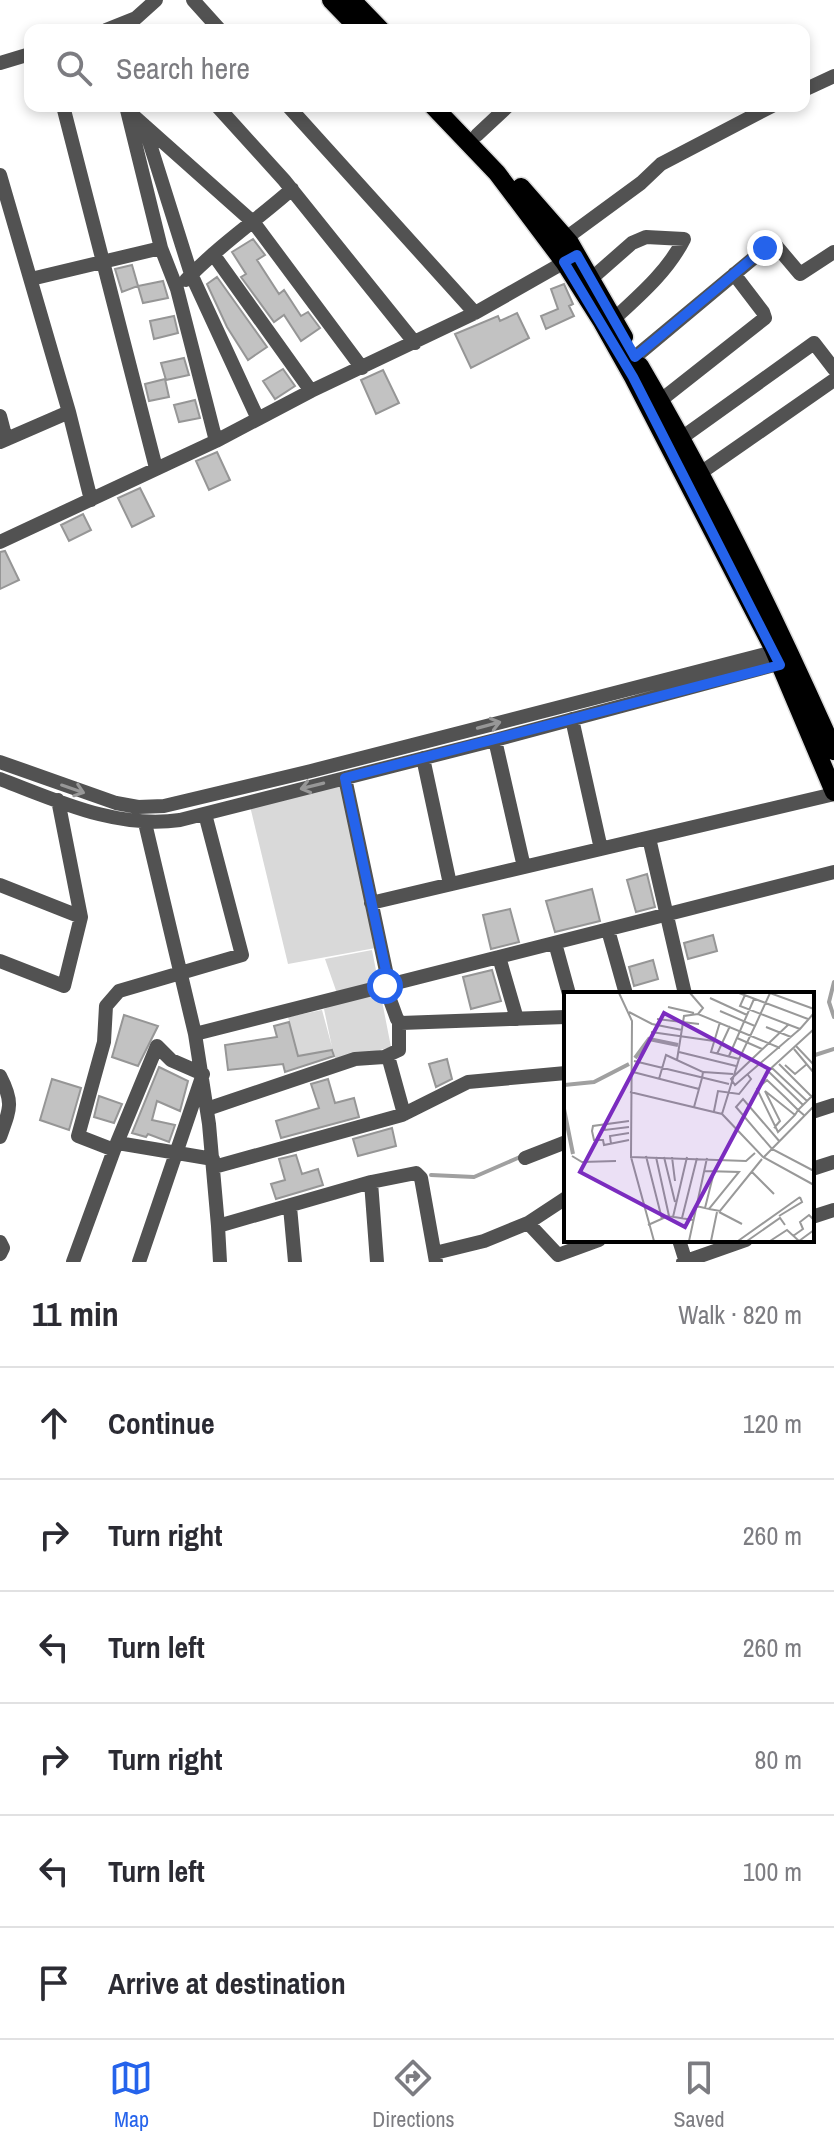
<!DOCTYPE html>
<meta charset="utf-8">
<style>
body{margin:0;font-family:"Archivo Narrow",sans-serif;background:#f2f2f3;color:#2b2b33}
.stop{position:absolute;width:24px;height:24px;margin:-18px;border:6px solid #2563eb;border-radius:50%;background:#fff}
.stop.end{background:#2563eb;border-color:#fff;box-shadow:0 2px 8px #0008}
.list{margin:0;padding:0;list-style:none}
h2{display:flex;justify-content:space-between;align-items:center;height:104px;margin:0;padding:0 32px;font-size:34px}
h2 small{font-size:26px;font-weight:400;color:#7c7c81}
.list li{display:grid;grid-template-columns:52px 1fr auto;gap:24px;align-items:center;box-sizing:border-box;height:112px;padding:0 32px;border-top:2px solid #e1e1e2}
.list b{display:block;font-size:30px;white-space:nowrap}
.list em{font-size:26px;font-style:normal;color:#7c7c81}
.icon{flex:none;width:44px;height:44px;fill:none;stroke:currentColor;stroke-width:2;stroke-linecap:round;stroke-linejoin:round}
.map{position:relative;flex:none;width:834px;height:1262px;overflow:hidden}
.search{position:absolute;background:#fff;box-shadow:0 4px 12px #0003;left:24px;right:24px;top:24px;height:88px;display:flex;align-items:center;gap:20px;box-sizing:border-box;padding:0 28px;border-radius:16px;color:#7c7c81;font-size:30px}
.sheet{height:776px;background:#fff}
nav{display:flex;justify-content:space-around;align-items:center;box-sizing:border-box;height:112px;border-top:2px solid #e1e1e2;background:#fff;font-size:22px;color:#7c7c81}
nav a{display:grid;justify-items:center;gap:4px}
nav .on{color:#2563eb}
.map>svg:first-child{display:block}
.green{fill:#d9d9d9}
.lines{fill:none;stroke-linecap:round;stroke-linejoin:round}
.stream{stroke:#a0a0a0;stroke-width:4}
.building{fill:#c2c2c2;stroke:#969696;stroke-width:2}
.major-casing{stroke:#dbdbdb;stroke-width:21}
.minor{stroke:#525252;stroke-width:14}
.major{stroke:#000;stroke-width:18}
.oneway{stroke:#979797}
.route{stroke:#2563eb;stroke-width:10}
.inset-river{fill:none;stroke:#a0a0a0;stroke-width:4}
.inset-road{fill:none;stroke:#999;stroke-width:2}
.view{fill:#7b2cbf;fill-opacity:0.15;stroke:#7b2cbf;stroke-width:4}
.inset-edge{fill:none;stroke:#000;stroke-width:4}
</style>
<div class="map">
<svg width="834" height="1262" viewBox="0 0 834 1262">
<rect width="100%" height="100%" fill="#fff"/>
<!-- green -->
<path class="green" d="M 345,778 L 381,947 L 288,964 L 249,802 Z
M 372,950 L 391,1047 L 336,1062 L 333,1049 L 298,1056 L 288,1017 L 322,1010 L 332,1047 L 324,1009 L 340,1002 L 325,959 Z"/>
<g class="lines">
<!-- stream -->
<path class="stream" d="M 834,982 L 829,1002 L 834,1017
M 812,1056 L 834,1049
M 431,1175 L 474,1177 L 520,1157"/>
</g>
<!-- building -->
<path class="building" d="M 253,239 L 265,255 L 257,260 L 279,294 L 284,290 L 301,316 L 308,312 L 320,328 L 301,341 L 284,315 L 274,322 L 241,277 L 246,274 L 232,252 Z
M 132,265 L 138,286 L 122,292 L 115,269 Z
M 217,277 L 267,347 L 248,360 L 227,327 L 207,284 Z
M 163,281 L 168,298 L 143,303 L 138,286 Z
M 564,284 L 573,304 L 569,306 L 574,316 L 546,329 L 541,316 L 558,309 L 551,289 Z
M 517,313 L 529,338 L 471,368 L 455,334 L 498,316 L 500,321 Z
M 174,316 L 178,333 L 154,339 L 150,321 Z
M 184,358 L 189,375 L 166,380 L 161,363 Z
M 283,369 L 295,386 L 275,399 L 263,381 Z
M 383,370 L 399,403 L 376,414 L 361,380 Z
M 165,379 L 169,397 L 149,401 L 145,384 Z
M 195,400 L 200,418 L 179,422 L 174,405 Z
M 217,452 L 230,480 L 209,490 L 196,461 Z
M 140,488 L 154,516 L 132,527 L 118,498 Z
M 83,514 L 91,530 L 69,541 L 61,525 Z
M 5,551 L 19,580 L 0,589 L 0,552 Z
M 647,874 L 655,907 L 636,912 L 627,880 Z
M 592,889 L 600,921 L 555,932 L 546,901 Z
M 510,909 L 519,942 L 491,949 L 483,915 Z
M 713,935 L 717,951 L 688,959 L 684,943 Z
M 653,960 L 658,979 L 634,986 L 629,967 Z
M 492,970 L 501,1001 L 471,1009 L 463,977 Z
M 124,1015 L 158,1026 L 138,1066 L 112,1057 Z
M 289,1022 L 298,1056 L 332,1050 L 334,1056 L 285,1072 L 283,1064 L 228,1070 L 225,1045 L 277,1037 L 274,1026 Z
M 447,1059 L 452,1079 L 436,1087 L 429,1064 Z
M 159,1067 L 188,1081 L 180,1111 L 157,1101 L 152,1120 L 175,1125 L 169,1142 L 148,1134 L 146,1137 L 132,1133 Z
M 52,1079 L 81,1088 L 69,1130 L 40,1120 Z
M 328,1079 L 335,1103 L 354,1098 L 359,1117 L 281,1138 L 276,1121 L 319,1108 L 311,1084 Z
M 99,1096 L 122,1104 L 114,1123 L 94,1117 Z
M 392,1128 L 396,1146 L 358,1156 L 353,1139 Z
M 296,1155 L 302,1174 L 318,1169 L 323,1185 L 276,1199 L 271,1184 L 285,1180 L 279,1159 Z"/>
<g class="lines">
<defs>
<path id="major" d="M 331,0 L 360,30
M 352,0 L 381,30
M 433,106 L 497,173 L 564,262 L 602,322 L 633,377 L 773,648 L 834,792
M 521,187 L 570,243 L 624,337
M 640,366 C 713,490 776,620 834,751"/>
</defs>
<!-- major casing -->
<use href="#major" class="major-casing"/>
<!-- minor -->
<path class="minor" d="M 193,0 L 220,30
M 106,30 L 136,18 L 156,0
M 0,63 L 30,54
M 804,90 L 834,76
M 63,106 L 156,468
M 217,106 L 284,180 L 415,343
M 288,106 L 475,313
M 127,110 L 254,223 L 362,368
M 127,110 L 161,248 L 177,289 L 216,441
M 144,125 L 191,274 L 258,419
M 477,135 L 508,106
M 0,175 L 69,412 L 91,500
M 566,238 L 641,183 L 661,164 L 772,106
M 213,254 L 311,391
M 31,279 L 161,248
M 591,279 L 632,243 L 646,237 L 684,239 C 668,271 640,295 614,319
M 186,280 C 218,246 257,220 292,189
M 635,357 L 773,242 L 800,274 L 834,252
M 661,400 L 765,318 L 763,312 L 734,274
M 0,416 L 6,439
M 680,439 L 814,343 L 834,369
M 0,442 L 69,412
M 699,474 L 834,380
M 0,542 L 216,441 L 311,391 L 475,313 L 570,259
M 572,719 L 601,849
M 495,740 L 524,867
M 423,758 L 450,884
M 0,762 L 116,803 L 138,807 L 164,806 L 311,771 L 774,652 L 784,647
M 345,778 L 389,985
M 0,779 C 58,801 116,829 180,820 L 495,740 L 789,661
M 58,800 L 81,917
M 145,823 L 195,1034 L 209,1124 L 218,1226
M 649,838 L 685,994
M 0,885 L 81,917 L 64,986 L 0,961
M 371,903 L 834,794
M 608,930 L 626,994
M 555,943 L 569,994
M 499,957 L 517,1019
M 385,986 L 397,1019 L 401,1023 L 566,1017
M 195,1034 L 834,872
M 388,1056 L 404,1114
M 0,1076 C 14,1103 10,1109 0,1137
M 207,1109 L 355,1059 L 384,1057 L 399,1050 L 399,1022
M 812,1112 L 834,1105
M 118,1143 L 213,1159
M 114,1150 L 78,1136 L 104,1042 L 106,1006 L 119,991 L 242,955 L 205,814
M 525,1158 L 566,1142
M 214,1167 L 402,1115 L 468,1082 L 566,1073
M 812,1169 L 834,1162
M 371,1182 L 377,1262
M 290,1207 L 295,1262
M 812,1217 L 834,1210
M 528,1223 L 558,1255 L 599,1240
M 679,1240 L 686,1262
M 0,1242 L 3,1248 L 0,1254
M 435,1253 L 484,1241 L 528,1223 L 566,1198
M 73,1262 L 114,1150 L 157,1046 L 171,1060 L 203,1074 L 139,1262
M 220,1262 L 218,1226 L 371,1182 L 416,1173 L 421,1178 L 436,1262
M 683,1262 L 746,1240"/>
<!-- major -->
<use href="#major" class="major"/>
</g>
<!-- one-way arrows -->
<defs><path id="oneway-shaft" d="M-6 0H5M1.5-3L5.5 0L1.5 3" fill="none" stroke-width="1.6" stroke-linecap="round" stroke-linejoin="round" transform="scale(2)"/></defs>
<g class="oneway">
<use href="#oneway-shaft" transform="translate(489 725) rotate(-15)"/>
<use href="#oneway-shaft" transform="translate(312 786) rotate(166)"/>
<use href="#oneway-shaft" transform="translate(73 789) rotate(19)"/>
</g>
<g class="lines">
<!-- route -->
<path class="route" d="M 385,986 L 389,985 L 345,778 L 780,665 L 633,377 L 564,262 L 577,255 L 635,357 L 765,248"/>
</g>
<!-- overview -->
<g transform="translate(564 992)">
<rect width="250" height="250" fill="#fff"/>
<path class="inset-river" d="M 71,66 L 85,47 L 114,53M 0,114 L 0,93 L 30,90 L 65,72M 0,117 L 9,162"/>
<path class="inset-road" d="M 55,1 L 68,29 L 67,165 L 90,249M 126,1 L 139,16 L 134,22M 175,1 L 244,27M 181,3 L 176,14 L 236,37 L 250,21M 146,6 L 183,23M 104,15 L 130,21M 65,20 L 88,32 L 118,38M 93,27 L 135,32M 156,30 L 147,60 L 175,67 L 191,34 L 156,19M 225,32 L 167,87 L 171,93 L 236,37M 191,34 L 206,1 L 250,17M 202,35 L 227,45M 87,40 L 150,49M 173,46 L 198,57M 232,54 L 250,73M 230,57 L 250,81M 115,60 L 172,74M 153,62 L 166,34M 165,64 L 190,7M 113,68 L 120,24 L 134,22 L 216,56M 70,69 L 165,92M 215,72 L 249,106M 221,73 L 231,82 L 243,72M 208,76 L 243,109M 69,80 L 135,97M 139,80 L 169,82M 95,87 L 102,63 L 139,80 L 138,86M 66,100 L 158,122 L 199,165 L 250,193M 239,113 L 204,79 L 250,37M 130,115 L 138,86M 150,119 L 154,99 L 175,102 L 187,87 L 184,83M 158,122 L 175,67M 241,124 L 234,118 L 222,106 L 203,88 L 193,97 L 214,140 L 231,123 L 234,118 L 250,102M 65,129 L 29,134 L 28,139 L 30,148 L 39,148 L 40,153 L 65,148M 40,132 L 41,138 L 65,135M 210,136 L 216,129 L 201,99 L 231,123M 216,150 L 179,107 L 172,115 L 208,157 L 250,179M 47,152 L 46,144 L 65,141M 8,164 L 18,170 L 52,169M 82,164 L 98,227M 66,165 L 182,169 L 191,161M 92,165 L 105,224M 100,165 L 111,210M 108,165 L 111,189M 199,166 L 250,114M 188,180 L 210,202M 132,214 L 145,217 L 175,180 L 140,179M 141,216 L 150,180M 145,217 L 156,219 L 198,167M 155,220 L 178,232M 215,224 L 238,210 L 236,205M 109,225 L 123,165M 118,226 L 133,166M 84,233 L 104,224 L 129,228M 229,244 L 239,237 L 236,230 L 245,223 L 250,228M 125,249 L 143,166M 147,249 L 153,220M 174,249 L 236,205M 183,249 L 216,226 L 221,233M 206,249 L 223,238 L 235,249 L 250,238"/>
<path class="view" d="M 100,21 L 205,77 L 121,235 L 16,180 Z"/>
<rect width="250" height="250" class="inset-edge"/>
</g>
</svg>
<div class="stop" style="left:385px;top:986px"></div>
<div class="stop end" style="left:765px;top:248px"></div>
<div class="search"><svg class="icon" aria-label="search" viewBox="0 0 24 24"><circle cx="10" cy="10" r="6"/><path d="M15 15l6 6"/></svg>Search here</div>
</div>
<section class="sheet">
<h2>11 min<small>Walk · 820 m</small></h2>
<ul class="list">
<li><svg class="icon" aria-label="ahead" viewBox="0 0 24 24"><path d="M12 20V5M6 11l6-6 6 6"/></svg><div><b>Continue</b></div><em>120 m</em></li>
<li><svg class="icon" aria-label="right" viewBox="0 0 24 24"><path d="M7 20v-9h11M14 6l5 5-5 5"/></svg><div><b>Turn right</b></div><em>260 m</em></li>
<li><svg class="icon" aria-label="left" viewBox="0 0 24 24"><path d="M17 20v-9H6M10 6l-5 5 5 5"/></svg><div><b>Turn left</b></div><em>260 m</em></li>
<li><svg class="icon" aria-label="right" viewBox="0 0 24 24"><path d="M7 20v-9h11M14 6l5 5-5 5"/></svg><div><b>Turn right</b></div><em>80 m</em></li>
<li><svg class="icon" aria-label="left" viewBox="0 0 24 24"><path d="M17 20v-9H6M10 6l-5 5 5 5"/></svg><div><b>Turn left</b></div><em>100 m</em></li>
<li><svg class="icon" aria-label="arrive" viewBox="0 0 24 24"><path d="M6 21V4h12l-3 4 3 4H6"/></svg><div><b>Arrive at destination</b></div></li>
</ul>
</section>
<nav>
<a class="on"><svg class="icon" aria-label="map" viewBox="0 0 24 24"><path d="M3 6l6-2 6 2 6-2v14l-6 2-6-2-6 2zM9 4v14M15 6v14"/></svg>Map</a>
<a><svg class="icon" aria-label="directions" viewBox="0 0 24 24"><path d="M12 3l9 9-9 9-9-9zM9 14v-3h6M13 9l2 2-2 2"/></svg>Directions</a>
<a><svg class="icon" aria-label="saved" viewBox="0 0 24 24"><path d="M7 4h10v16l-5-4-5 4z"/></svg>Saved</a>
</nav>
